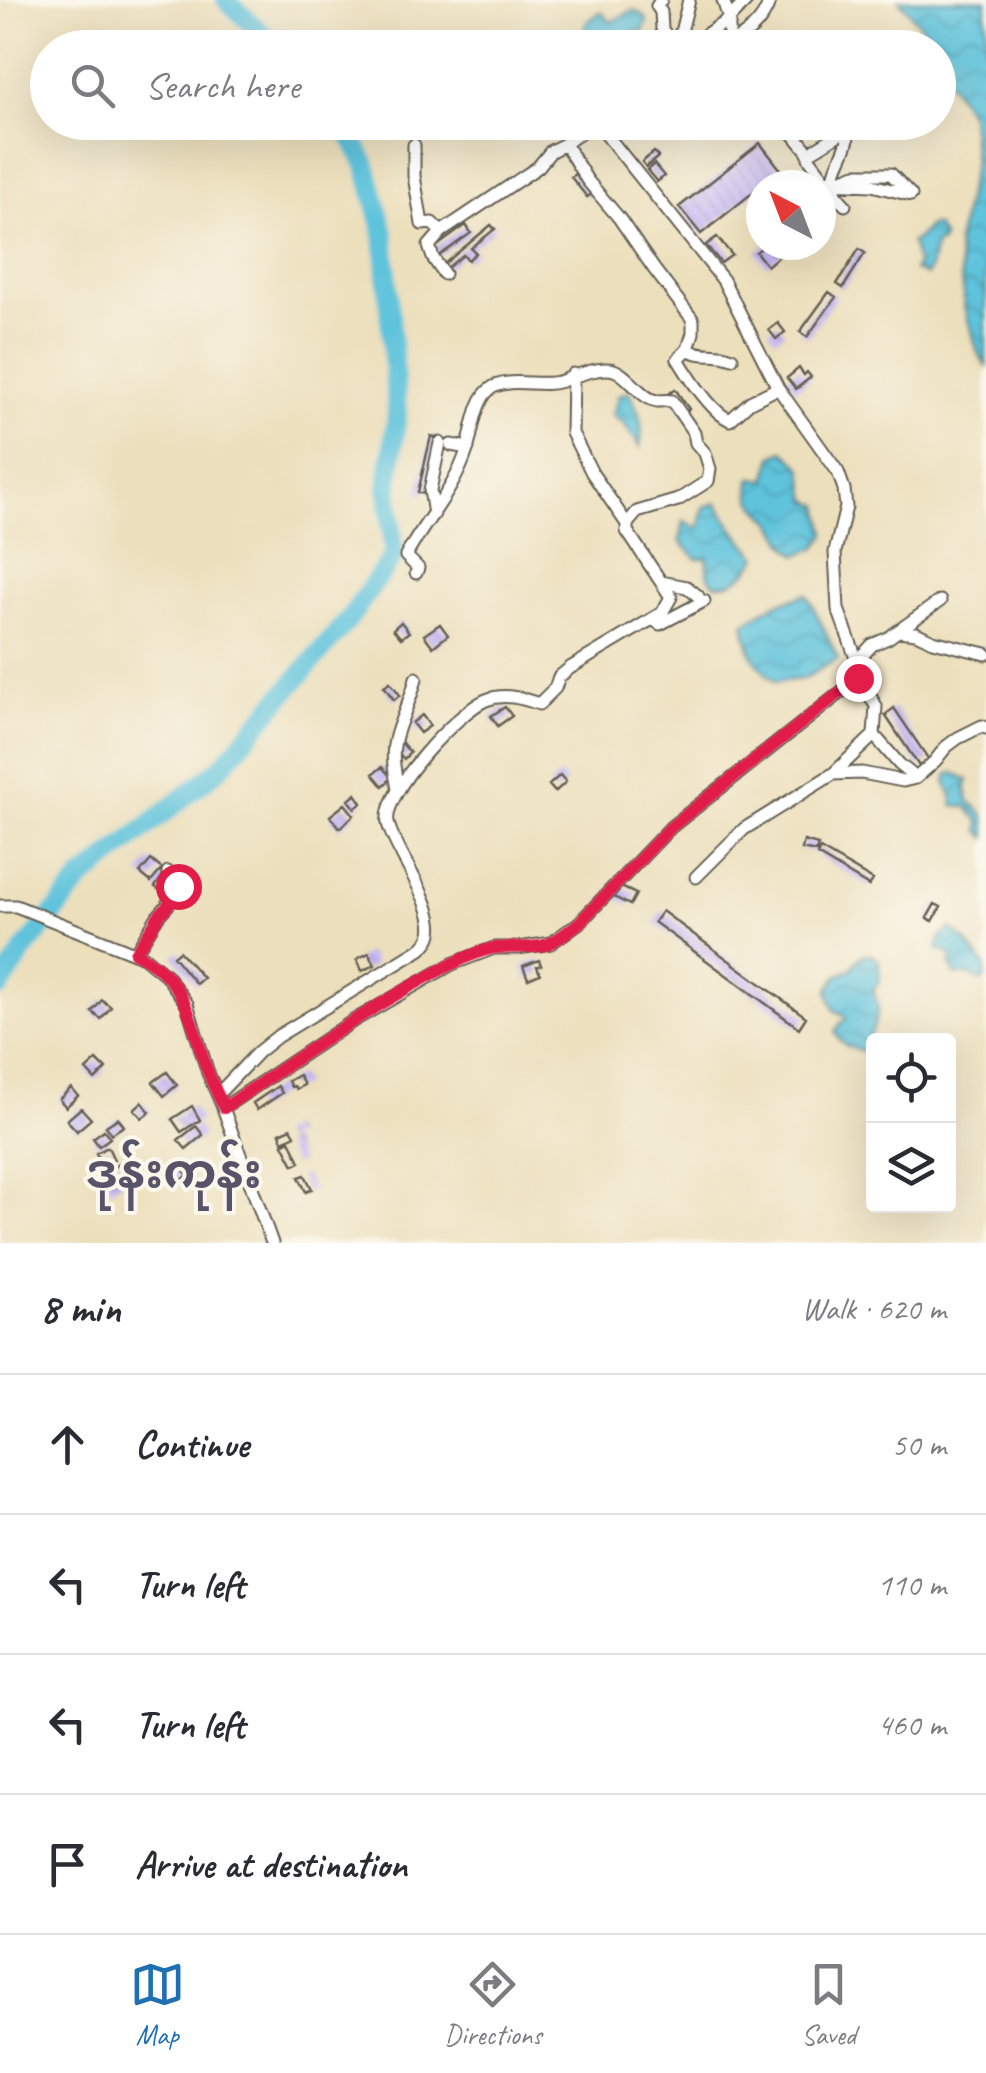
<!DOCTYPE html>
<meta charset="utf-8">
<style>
body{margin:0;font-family:Caveat,"Noto Sans Myanmar",sans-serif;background:#f2f2f3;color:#2b2b33}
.controls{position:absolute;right:30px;bottom:30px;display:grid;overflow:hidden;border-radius:10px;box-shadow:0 10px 40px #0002}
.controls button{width:90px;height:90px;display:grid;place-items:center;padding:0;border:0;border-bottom:2px solid #e1e1e2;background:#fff;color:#2b2b33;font:50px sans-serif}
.compass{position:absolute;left:746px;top:170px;width:90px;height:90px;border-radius:50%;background:#fff;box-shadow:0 10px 40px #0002;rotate:318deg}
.stop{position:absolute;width:30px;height:30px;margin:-22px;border:8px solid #e11d48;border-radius:50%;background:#fff}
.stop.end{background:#e11d48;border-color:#fff;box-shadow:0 2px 10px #0008}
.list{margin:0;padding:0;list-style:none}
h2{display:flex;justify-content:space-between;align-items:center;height:130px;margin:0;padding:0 40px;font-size:42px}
h2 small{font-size:32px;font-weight:400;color:#7c7c81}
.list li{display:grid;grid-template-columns:65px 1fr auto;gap:30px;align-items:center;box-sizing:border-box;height:140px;padding:0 40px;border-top:2px solid #e1e1e2}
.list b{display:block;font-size:38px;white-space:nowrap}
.list em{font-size:32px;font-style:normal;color:#7c7c81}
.icon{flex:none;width:55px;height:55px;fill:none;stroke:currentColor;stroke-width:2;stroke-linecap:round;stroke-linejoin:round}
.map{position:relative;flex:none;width:986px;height:1243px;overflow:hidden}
.search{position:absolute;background:#fff;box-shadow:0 10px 40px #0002;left:30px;right:30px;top:30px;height:110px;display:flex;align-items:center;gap:25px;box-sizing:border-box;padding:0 35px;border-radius:55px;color:#7c7c81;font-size:38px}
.sheet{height:690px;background:#fff}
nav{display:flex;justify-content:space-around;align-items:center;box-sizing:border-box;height:140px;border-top:2px solid #e1e1e2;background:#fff;font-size:28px;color:#7c7c81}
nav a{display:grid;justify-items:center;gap:5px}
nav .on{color:#1f6fb2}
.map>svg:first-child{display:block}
.water{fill:url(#water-waves);stroke:#3d707c;stroke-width:2.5}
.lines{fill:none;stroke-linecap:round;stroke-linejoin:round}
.river{stroke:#5ec3dc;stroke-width:20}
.building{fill:url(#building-back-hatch)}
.minor-casing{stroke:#656054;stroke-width:15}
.minor{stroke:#fff;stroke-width:11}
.route{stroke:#e11d48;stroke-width:12}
.labels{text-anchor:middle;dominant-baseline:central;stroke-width:8;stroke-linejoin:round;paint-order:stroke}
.quarter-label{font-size:48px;font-weight:bold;fill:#585368;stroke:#fbf7ec}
</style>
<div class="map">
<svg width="986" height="1243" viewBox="0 0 986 1243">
<defs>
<pattern id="water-waves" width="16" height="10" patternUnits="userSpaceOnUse" patternTransform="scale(2.5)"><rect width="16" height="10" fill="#5ec3dc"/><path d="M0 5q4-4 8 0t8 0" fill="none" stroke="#51a7bc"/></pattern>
<pattern id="building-back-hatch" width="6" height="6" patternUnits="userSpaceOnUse" patternTransform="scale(2.5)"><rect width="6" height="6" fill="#c6b8f5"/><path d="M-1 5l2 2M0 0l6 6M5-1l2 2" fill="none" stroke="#aa9ed1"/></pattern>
</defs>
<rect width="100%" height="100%" fill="#fbf7ec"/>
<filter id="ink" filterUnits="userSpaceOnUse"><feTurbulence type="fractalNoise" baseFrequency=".01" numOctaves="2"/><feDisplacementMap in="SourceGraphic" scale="20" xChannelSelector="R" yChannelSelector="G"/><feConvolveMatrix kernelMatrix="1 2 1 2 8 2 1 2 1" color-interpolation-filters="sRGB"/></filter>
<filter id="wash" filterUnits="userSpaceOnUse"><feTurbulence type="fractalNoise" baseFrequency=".0048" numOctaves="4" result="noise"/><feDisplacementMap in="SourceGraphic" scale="40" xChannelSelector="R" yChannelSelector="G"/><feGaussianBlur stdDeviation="2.25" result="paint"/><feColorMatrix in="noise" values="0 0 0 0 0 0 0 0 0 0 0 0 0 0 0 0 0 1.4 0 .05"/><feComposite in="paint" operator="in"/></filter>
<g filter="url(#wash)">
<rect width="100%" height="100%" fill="#ecdfbc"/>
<!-- water -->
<path class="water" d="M 899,0 L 986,0 L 986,366 L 978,353 L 965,310 L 957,243 L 974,162 L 970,114 L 939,67 L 938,48 L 933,47 L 932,39 Z
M 633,10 L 642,14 L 647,20 L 643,32 L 637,31 L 616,44 L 607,41 L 603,47 L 577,47 L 587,22 L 601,12 L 611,22 Z
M 929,226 L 936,226 L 943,239 L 940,244 L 938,242 L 935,244 L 930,269 L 926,275 L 914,270 L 917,264 L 911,242 L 918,238 Z
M 629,392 C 640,412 644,426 640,447 L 624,424 L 612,415 L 619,395 Z
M 784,451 L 802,467 L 808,500 L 820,505 L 826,535 L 816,548 L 798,555 C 783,546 782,534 772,522 C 759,506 745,503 752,478 L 766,480 L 773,456 Z
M 717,503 L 734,530 L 758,557 C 747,573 736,586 715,584 L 708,576 L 707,557 L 697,559 L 680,541 L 684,521 L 699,529 L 704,507 Z
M 807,594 L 838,659 L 803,679 L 775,682 C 753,661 749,653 744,623 L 775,604 Z
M 954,773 L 969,780 L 966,787 L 969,801 C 986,813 986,818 986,838 L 979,830 L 980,822 L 967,807 L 953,805 C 955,792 942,788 948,774 Z
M 951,929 L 965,940 L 985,966 L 984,980 L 980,981 L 971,975 L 955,975 L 950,963 L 953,959 L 948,953 L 937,949 L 941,937 Z
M 866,954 L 872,955 L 879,960 L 880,979 L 873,991 C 875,997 878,1003 878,1009 C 877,1018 868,1045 862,1051 C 851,1049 839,1043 835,1032 L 841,1023 L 846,1020 L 845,1016 L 834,1010 L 828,991 L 837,976 L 851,969 L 861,956 Z"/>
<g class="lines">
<!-- river -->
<path class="river" d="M 226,0 L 278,48
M 0,987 L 25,949 L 81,880 L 220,768 L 348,620 L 394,555 L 388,488 L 397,413 L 384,234 L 366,165 L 343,122"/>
</g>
<g id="blocks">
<!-- building -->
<path class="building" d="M 615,122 L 631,122 L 636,131 L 625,138 Z
M 569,123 L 576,134 L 565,141 L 559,130 Z
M 760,143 L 781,170 L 701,234 L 679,207 Z
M 654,152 L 658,157 L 646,167 L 642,162 Z
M 654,164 L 664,176 L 657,182 L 647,170 Z
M 576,173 L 593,193 L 587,197 L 571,177 Z
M 466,225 L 471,233 L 439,256 L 433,249 Z
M 491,225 L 495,229 L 471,248 L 476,253 L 468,260 L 463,255 L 447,268 L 444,264 Z
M 717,237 L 732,255 L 721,263 L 706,245 Z
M 765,245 L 792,245 L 767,266 L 756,252 Z
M 859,249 L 865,253 L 843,288 L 837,284 Z
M 829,292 L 836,297 L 807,337 L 800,332 Z
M 778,323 L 785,332 L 776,339 L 769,330 Z
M 799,368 L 804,375 L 807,372 L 811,377 L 796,389 L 787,378 Z
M 675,389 L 689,409 L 684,414 L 670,393 Z
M 431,436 L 438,438 L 426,494 L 418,492 Z
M 401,622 L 409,632 L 401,638 L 393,629 Z
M 440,624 L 448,635 L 433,647 L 424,635 Z
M 390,682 L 400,695 L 394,700 L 384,686 Z
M 505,707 L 512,716 L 498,726 L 491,716 Z
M 894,708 L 929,760 L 919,766 L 885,715 Z
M 422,715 L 430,726 L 420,733 L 412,723 Z
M 402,743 L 410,753 L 404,759 L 395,749 Z
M 382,767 L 392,778 L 383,786 L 373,774 Z
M 560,775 L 566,782 L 555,792 L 549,785 Z
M 356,794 L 362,803 L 355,808 L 349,800 Z
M 345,804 L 354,815 L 340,828 L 330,816 Z
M 804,841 L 818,845 L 816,852 L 802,849 Z
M 820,849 L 873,880 L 869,886 L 817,855 Z
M 151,860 L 162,869 L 151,882 L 140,873 Z
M 162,877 L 171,883 L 164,893 L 155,887 Z
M 619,886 L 636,894 L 630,905 L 614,897 Z
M 935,904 L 941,907 L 933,921 L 927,918 Z
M 662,911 L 806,1017 L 799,1028 L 654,922 Z
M 179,951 L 203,978 L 196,984 L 173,956 Z
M 369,953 L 375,965 L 362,971 L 357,959 Z
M 539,960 L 541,965 L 537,966 L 540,974 L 528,979 L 523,966 Z
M 102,1000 L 111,1007 L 101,1019 L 92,1012 Z
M 97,1060 L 106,1069 L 95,1080 L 86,1070 Z
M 167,1072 L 177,1085 L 164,1096 L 153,1082 Z
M 299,1075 L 304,1085 L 296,1089 L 294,1086 L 291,1087 L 288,1081 Z
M 278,1086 L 282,1093 L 257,1110 L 253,1103 Z
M 71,1088 L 78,1096 L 66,1107 L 59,1099 Z
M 142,1102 L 150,1112 L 142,1118 L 134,1109 Z
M 192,1106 L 200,1120 L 181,1132 L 172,1119 Z
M 81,1108 L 91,1119 L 77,1131 L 67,1120 Z
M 118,1118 L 124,1126 L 111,1134 L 106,1126 Z
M 196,1126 L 203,1135 L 186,1149 L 178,1140 Z
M 291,1128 L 295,1135 L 283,1141 L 280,1133 Z
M 104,1130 L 110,1138 L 99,1146 L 93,1138 Z
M 290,1140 L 300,1162 L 294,1165 L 283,1144 Z
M 108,1147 L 114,1160 L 102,1166 L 96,1153 Z
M 176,1162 L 188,1175 L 177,1185 L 165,1172 Z
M 120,1163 L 129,1176 L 111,1189 L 102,1177 Z
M 305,1175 L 312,1189 L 306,1192 L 299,1177 Z"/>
</g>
</g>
<g filter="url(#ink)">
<use href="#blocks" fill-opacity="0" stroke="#656054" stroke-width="2.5"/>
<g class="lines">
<defs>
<path id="minor" d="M 661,0 L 657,6 L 661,12 L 662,29 L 674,48
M 729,44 L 729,19 L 747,0
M 724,46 C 746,36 763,24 770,0
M 677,48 L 689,0
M 686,48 L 729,19 L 723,0
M 784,122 L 809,153 L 859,122
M 597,123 L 723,280 L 778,388 L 838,472 L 844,489 L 846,507 L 835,552 L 838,609 L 860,669 L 859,678 L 876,706 L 874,735 L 833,774 L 744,829 L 696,877
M 565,144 L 587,180 L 619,218 L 654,269 L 693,320 L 693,333 L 688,349
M 414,145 L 414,176 L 422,224 L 432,223 L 441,232
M 809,153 L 809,158 L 828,183 L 872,185 L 911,195 L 891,174 L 856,174 L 835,182
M 845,205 C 821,183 841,164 847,143 C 849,137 847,132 847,126
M 444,274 L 433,258 L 429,246 L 441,232 L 538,167 L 551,151 L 565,144 L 590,125 L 598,122
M 732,358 C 716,351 701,358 688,349 L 678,359 C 689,377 711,412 730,420 L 750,402 L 778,388
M 573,374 L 572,433 L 592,473 L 627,524
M 451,445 L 468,448
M 434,514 L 430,490 L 440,443
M 661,582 L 687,587 L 698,596
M 657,622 L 660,624 L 704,601
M 898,631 L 916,633 L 933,641 L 986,654
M 861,665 L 862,656 L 872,645 L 888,638 L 940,601
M 874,735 L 899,764 L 916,778
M 833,774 L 862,773 L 903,781 L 916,778 L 935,761 L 946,747 L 958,738 L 982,726 L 986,728
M 398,789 C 395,773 391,755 395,740 C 400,718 412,699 416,678
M 0,906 L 16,906 L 144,957 L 166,975 L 187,1004 L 208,1073 L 222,1105 L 272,1243
M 135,953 L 158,916 L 168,905 L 170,895 L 179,884 L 168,872
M 218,1094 L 258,1052 L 278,1036 L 421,949 C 424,945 428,942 430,937 C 441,910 394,851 388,823 C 382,792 459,711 486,700 C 504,693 522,698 539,704 L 555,688 L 559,677 L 570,668 L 662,613 L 671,597 L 627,531 L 627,524 L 637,512 L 678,500 L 708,481 L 710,469 L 705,453 L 696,443 L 694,433 L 672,401 C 667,400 662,401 657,401 C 641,399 629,375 614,370 C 601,366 574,376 562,381 C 541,388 514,377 493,387 C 475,397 473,432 467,450 C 453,493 427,517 406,556 L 418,568 L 416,573
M 223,1108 L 353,1021 L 452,964 L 494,948 L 518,948 L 551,943 L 580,922 L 671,827 L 859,678"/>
</defs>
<!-- minor casing -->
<use href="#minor" class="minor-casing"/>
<!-- minor -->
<use href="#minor" class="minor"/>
</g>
</g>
<g class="lines" filter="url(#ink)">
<!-- route -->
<path class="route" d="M 178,886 C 171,894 171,900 167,907 C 162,913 158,914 156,921 L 135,953 C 184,976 190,1017 205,1064 C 210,1079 217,1093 224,1108 C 298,1058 371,1005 452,964 C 465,958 480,950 495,948 C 513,946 530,950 548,944 C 560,939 570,930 580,922 L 671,827 L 858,678"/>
</g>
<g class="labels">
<!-- quarter labels -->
<g class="quarter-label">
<text x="174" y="1172">ဒုန်းကုန်း</text>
</g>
</g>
</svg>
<div class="controls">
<button><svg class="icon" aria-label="locate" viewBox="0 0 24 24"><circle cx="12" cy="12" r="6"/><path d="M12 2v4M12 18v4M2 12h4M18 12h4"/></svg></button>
<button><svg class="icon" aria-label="layers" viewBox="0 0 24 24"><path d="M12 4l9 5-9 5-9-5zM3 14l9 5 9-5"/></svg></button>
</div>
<svg class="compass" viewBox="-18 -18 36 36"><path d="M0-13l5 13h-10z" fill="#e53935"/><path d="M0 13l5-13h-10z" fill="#7c7c81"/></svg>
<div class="stop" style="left:178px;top:886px"></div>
<div class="stop end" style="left:858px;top:678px"></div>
<div class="search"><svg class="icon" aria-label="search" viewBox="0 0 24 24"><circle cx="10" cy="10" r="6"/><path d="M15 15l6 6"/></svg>Search here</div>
</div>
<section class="sheet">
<h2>8 min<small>Walk · 620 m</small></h2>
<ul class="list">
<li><svg class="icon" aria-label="ahead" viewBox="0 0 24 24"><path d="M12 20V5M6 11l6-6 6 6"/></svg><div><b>Continue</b></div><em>50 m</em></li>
<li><svg class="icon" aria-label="left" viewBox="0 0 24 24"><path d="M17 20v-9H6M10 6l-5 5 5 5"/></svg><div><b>Turn left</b></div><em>110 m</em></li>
<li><svg class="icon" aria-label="left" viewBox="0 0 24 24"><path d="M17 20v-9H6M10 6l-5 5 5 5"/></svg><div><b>Turn left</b></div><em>460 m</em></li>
<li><svg class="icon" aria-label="arrive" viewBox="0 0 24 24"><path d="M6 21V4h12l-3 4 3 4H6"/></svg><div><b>Arrive at destination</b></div></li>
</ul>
</section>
<nav>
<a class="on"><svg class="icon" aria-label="map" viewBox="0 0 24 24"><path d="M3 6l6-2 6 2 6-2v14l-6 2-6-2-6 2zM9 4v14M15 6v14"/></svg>Map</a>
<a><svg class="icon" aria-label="directions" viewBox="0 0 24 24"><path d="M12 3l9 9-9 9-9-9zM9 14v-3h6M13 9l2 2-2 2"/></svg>Directions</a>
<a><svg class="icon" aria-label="saved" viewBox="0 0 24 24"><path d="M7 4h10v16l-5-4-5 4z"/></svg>Saved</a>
</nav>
